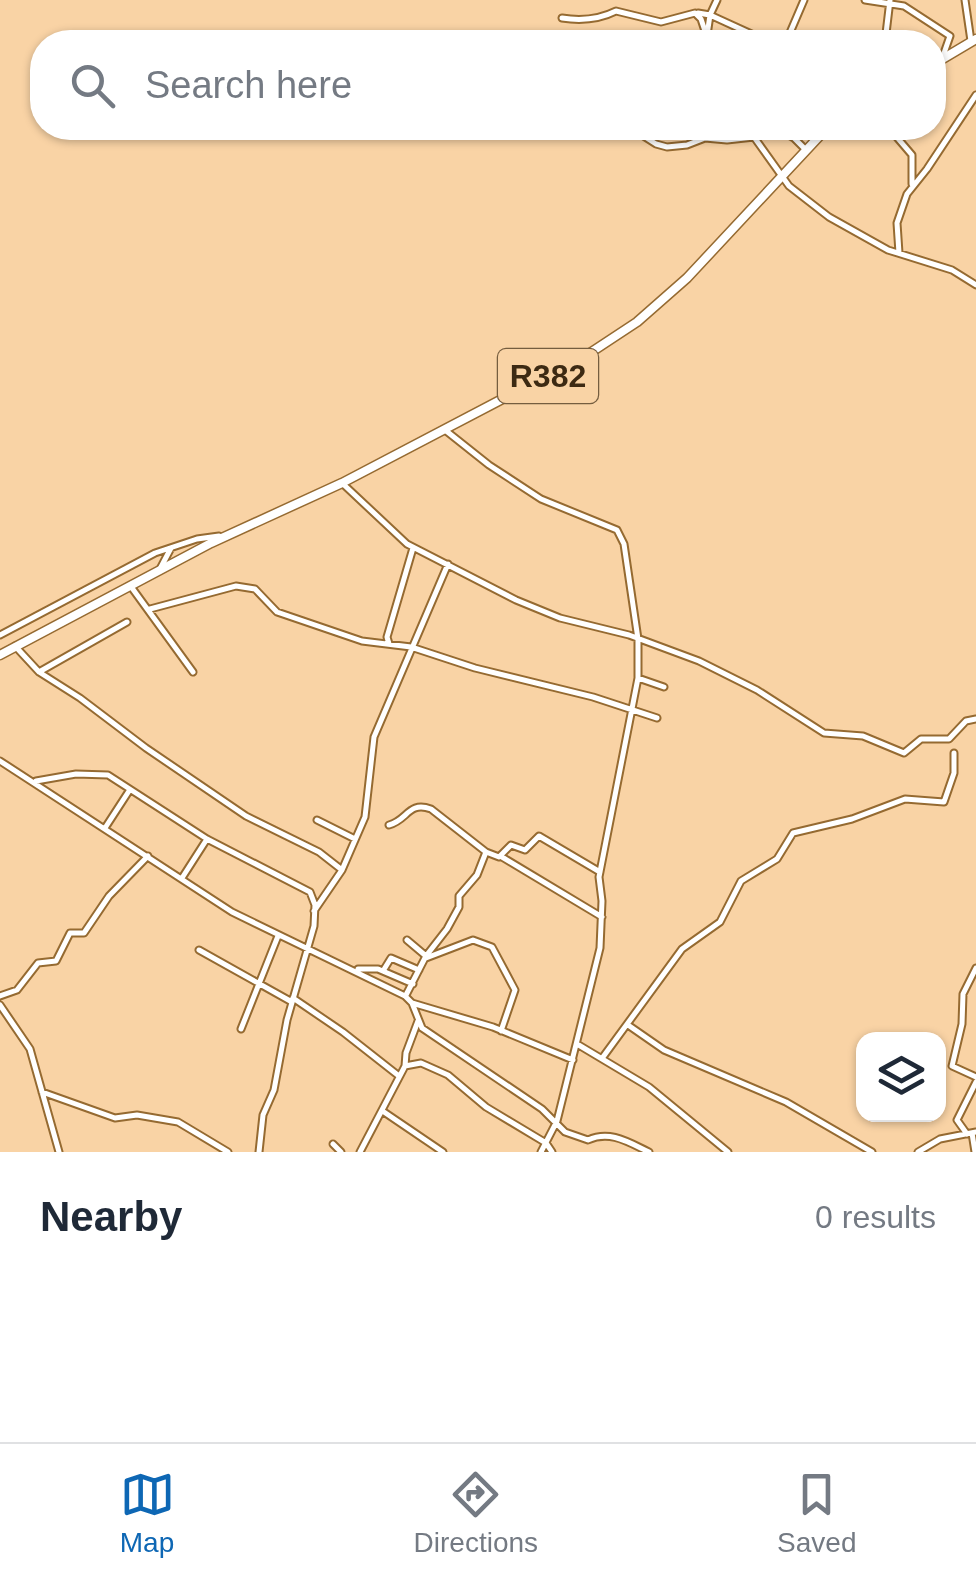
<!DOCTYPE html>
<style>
body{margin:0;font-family:Helvetica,sans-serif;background:#f6f6f7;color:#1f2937}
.controls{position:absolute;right:30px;bottom:30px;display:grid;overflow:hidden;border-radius:20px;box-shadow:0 2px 8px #0004}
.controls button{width:90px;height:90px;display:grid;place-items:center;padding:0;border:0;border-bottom:2px solid #e0e1e3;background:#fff;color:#1f2937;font:50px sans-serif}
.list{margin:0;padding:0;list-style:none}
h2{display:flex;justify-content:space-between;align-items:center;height:130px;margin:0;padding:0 40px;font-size:42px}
h2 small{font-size:32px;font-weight:400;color:#747a83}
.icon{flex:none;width:55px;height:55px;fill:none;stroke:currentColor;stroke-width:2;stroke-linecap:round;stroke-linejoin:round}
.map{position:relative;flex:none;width:976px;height:1152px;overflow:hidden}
.search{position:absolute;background:#fff;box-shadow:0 2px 8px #0004;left:30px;right:30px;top:30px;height:110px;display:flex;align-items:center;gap:25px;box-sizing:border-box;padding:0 35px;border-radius:40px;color:#747a83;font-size:38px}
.sheet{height:290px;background:#fff}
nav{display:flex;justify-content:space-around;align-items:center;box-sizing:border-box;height:140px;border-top:2px solid #e0e1e3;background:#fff;font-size:28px;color:#747a83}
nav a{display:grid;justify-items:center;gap:5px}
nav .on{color:#0e67b4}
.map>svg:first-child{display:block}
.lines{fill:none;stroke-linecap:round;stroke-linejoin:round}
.minor-casing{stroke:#956a31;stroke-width:9}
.major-casing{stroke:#956a31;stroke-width:11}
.minor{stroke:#fff;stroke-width:5}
.major{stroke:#fff;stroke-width:8}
.labels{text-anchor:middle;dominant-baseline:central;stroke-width:10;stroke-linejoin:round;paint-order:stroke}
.shield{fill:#f9d3a5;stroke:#755d3f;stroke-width:2.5}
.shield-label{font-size:32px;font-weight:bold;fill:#3d2a13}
</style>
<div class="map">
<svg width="976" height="1152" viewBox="0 0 976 1152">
<rect width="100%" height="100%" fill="#f9d3a5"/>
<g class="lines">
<defs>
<path id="minor" d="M 865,0 L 904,6 L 950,36 L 943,56
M 965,0 L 971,41
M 698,13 L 710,15 L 769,42
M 562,18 C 581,21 600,19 616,11 L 661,22 L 695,13 L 701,19 L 706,34
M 706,42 L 710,15 L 717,0
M 786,42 L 804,0
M 885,42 L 890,0
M 631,128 L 656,144 L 667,147 L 687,145 L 705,138 L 727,140 L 754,137 L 789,186 L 829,217 L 888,250 L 952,270 L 976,285
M 776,128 L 794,138 L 806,150
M 889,128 L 912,155 L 912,184
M 899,253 L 897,223 L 907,194 L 927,169 L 976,95
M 445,430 L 489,465 L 541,499 L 617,530 L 624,544 L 638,639 L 638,678 L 599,877 L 602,901 L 600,948 L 557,1121 L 541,1152
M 342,483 L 407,544 L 516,600 L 560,618 L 629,635 L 699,661 L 757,690 L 824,733 L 863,736 L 904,753 L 921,739 L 949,739 L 966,721 L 976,719
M 161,567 L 171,548
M 132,588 L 193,672
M 150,609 L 236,586 L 255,589 L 277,612 L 362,641 L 411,647 L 475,668 L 593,697 L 657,718
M 0,635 L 155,553 L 197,539 L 219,536
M 389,644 L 387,637 L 413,548
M 15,646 L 39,672 L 80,698 L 146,748 L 246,816 L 319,852 L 342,870
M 39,672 L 127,622
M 638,678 L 664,687
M 0,761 L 232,912 L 405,996 L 412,1003 L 422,1028 L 542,1109 L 565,1132 L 588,1140 C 610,1130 628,1142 649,1152
M 36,781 L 76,774 L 108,775 L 207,839 L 310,892 L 315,905 L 314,926 L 287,1020 L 274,1090 L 263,1115 L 259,1152
M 317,820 L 355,839
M 389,825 C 408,820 408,801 431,809 L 486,852 L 499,857 L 511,845 L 525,850 L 539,836 L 600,872
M 105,828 L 129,791
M 502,857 L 602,917
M 182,878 L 207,839
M 314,911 L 342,870 L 365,817 L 374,737 L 448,564
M 407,940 L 426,956
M 199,950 L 292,1002
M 426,958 L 473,940 L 492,947 L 515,990 L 501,1031
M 976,968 L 963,994 L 962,1024 L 952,1066 L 976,1077
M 358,969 L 378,969 L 413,984
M 383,971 L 391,958 L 419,970
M 406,995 L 426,956 L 447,929 L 459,907 L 459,896 L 477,875 L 486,852
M 0,996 L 17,990 L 38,963 L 56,961 L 70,933 L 84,933 L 109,896 L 148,856
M 293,998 L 343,1032 L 399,1076
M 412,1003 L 493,1027 L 573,1060
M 0,1005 L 30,1049 L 59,1152
M 628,1025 L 664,1050 L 786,1102 L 872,1152
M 241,1029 L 278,936
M 577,1044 L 649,1087 L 728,1152
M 603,1057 L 682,949 L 720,922 L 741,881 L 777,859 L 793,833 L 852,819 L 905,799 L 944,802 L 954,773 L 954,753
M 405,1066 L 421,1063 L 448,1075 L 486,1107 L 546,1143 L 552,1152
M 42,1092 L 115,1118 L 137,1115 L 178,1122 L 228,1152
M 384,1112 L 443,1152
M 972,1133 L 975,1152
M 967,1134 L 957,1120 L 976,1082
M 333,1144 L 341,1152
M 360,1152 L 405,1066 L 406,1053 L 418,1021
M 918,1152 L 940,1139 L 976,1132"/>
<path id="major" d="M 934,64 L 976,39
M 0,655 L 211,543 L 342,483 L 590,353 L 637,322 L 687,278 L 827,128"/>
</defs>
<!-- minor casing -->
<use href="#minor" class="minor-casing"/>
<!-- major casing -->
<use href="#major" class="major-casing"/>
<!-- minor -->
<use href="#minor" class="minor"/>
<!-- major -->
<use href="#major" class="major"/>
</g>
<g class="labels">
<!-- shield labels -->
<rect class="shield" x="498" y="349" width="100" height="54" rx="8"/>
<g class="shield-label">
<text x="548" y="376">R382</text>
</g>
</g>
</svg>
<div class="controls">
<button><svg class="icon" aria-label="layers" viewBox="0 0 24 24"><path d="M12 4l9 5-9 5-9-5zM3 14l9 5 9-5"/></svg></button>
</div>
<div class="search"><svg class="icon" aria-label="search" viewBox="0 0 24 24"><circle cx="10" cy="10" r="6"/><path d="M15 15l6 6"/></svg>Search here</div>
</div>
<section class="sheet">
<h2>Nearby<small>0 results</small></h2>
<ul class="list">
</ul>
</section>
<nav>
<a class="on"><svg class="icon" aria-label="map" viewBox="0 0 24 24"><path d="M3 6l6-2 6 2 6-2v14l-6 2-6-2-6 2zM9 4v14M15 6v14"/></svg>Map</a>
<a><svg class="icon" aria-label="directions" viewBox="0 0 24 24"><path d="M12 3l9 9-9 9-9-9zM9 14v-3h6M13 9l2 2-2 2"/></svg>Directions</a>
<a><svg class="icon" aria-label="saved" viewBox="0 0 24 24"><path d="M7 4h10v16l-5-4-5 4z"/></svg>Saved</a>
</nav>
